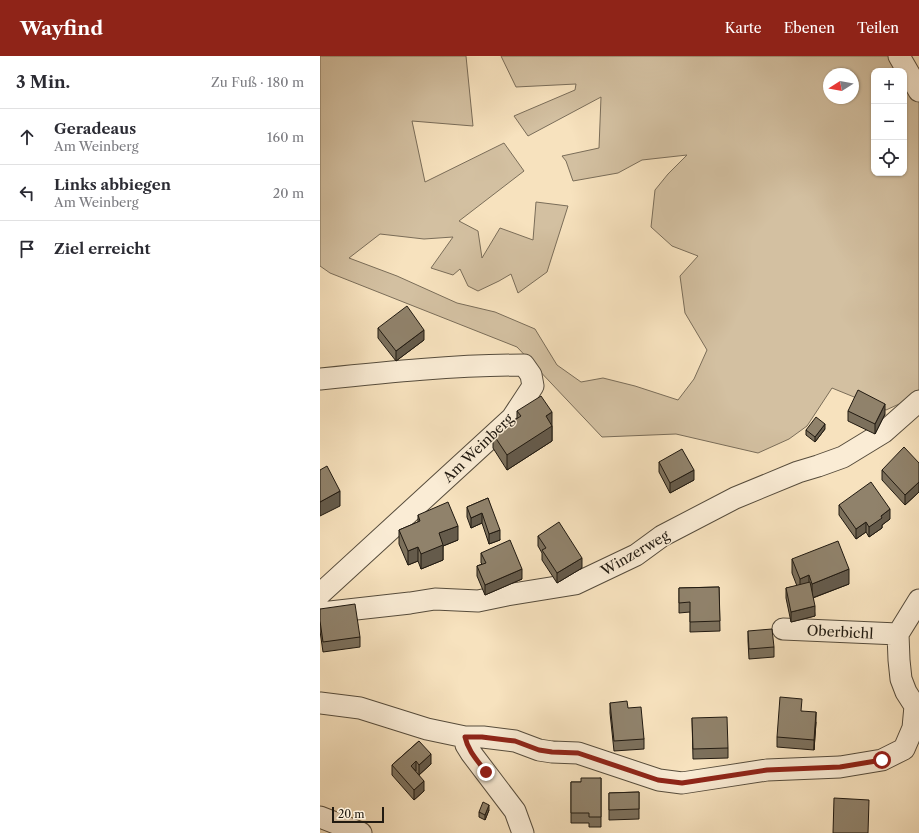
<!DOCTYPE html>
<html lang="de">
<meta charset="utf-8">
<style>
body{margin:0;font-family:"Libre Caslon Text",serif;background:#f7f7f7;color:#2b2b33}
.controls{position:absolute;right:12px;top:12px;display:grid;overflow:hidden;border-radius:8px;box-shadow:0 1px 3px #0004}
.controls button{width:36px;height:36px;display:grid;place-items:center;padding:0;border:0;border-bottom:1px solid #e1e1e2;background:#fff;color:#2b2b33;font:20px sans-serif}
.compass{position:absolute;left:503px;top:12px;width:36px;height:36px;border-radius:50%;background:#fff;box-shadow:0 1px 3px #0004;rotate:259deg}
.scale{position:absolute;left:12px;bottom:10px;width:52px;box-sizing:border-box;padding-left:4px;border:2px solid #211a11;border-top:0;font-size:11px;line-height:14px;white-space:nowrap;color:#211a11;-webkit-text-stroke:3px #faecd5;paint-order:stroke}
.stop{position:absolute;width:12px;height:12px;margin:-9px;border:3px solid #8f2418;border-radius:50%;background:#fff}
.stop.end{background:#8f2418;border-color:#fff;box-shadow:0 1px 4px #0008}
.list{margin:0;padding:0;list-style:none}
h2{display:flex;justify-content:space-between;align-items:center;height:52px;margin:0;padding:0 16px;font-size:17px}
h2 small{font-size:13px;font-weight:400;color:#7c7c81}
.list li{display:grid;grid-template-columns:26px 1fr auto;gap:12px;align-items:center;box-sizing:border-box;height:56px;padding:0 16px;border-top:1px solid #e1e1e2}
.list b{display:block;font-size:15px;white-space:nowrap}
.list p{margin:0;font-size:13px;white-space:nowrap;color:#7c7c81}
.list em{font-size:13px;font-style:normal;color:#7c7c81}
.icon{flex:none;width:22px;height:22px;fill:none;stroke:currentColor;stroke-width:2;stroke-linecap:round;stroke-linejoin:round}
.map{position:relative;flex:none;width:599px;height:777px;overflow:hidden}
header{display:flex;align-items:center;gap:24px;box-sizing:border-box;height:56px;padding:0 20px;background:#8f2418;color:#fff}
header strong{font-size:19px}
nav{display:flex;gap:22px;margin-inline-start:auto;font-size:14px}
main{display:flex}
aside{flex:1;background:#fff}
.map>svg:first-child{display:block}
.green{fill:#d3c0a1;stroke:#7a6d59;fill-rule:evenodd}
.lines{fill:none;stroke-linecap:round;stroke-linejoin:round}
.minor-casing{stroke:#564c3c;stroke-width:23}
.minor{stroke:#faecd5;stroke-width:21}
.wall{fill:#7c705c;stroke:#211a11}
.shaded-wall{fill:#655b4b;stroke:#211a11}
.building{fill:#90826b;stroke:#211a11}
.route{stroke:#8f2418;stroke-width:5}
.labels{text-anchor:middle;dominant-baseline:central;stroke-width:3;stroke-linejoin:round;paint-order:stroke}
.street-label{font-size:14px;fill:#211a11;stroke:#faecd5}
</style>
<header>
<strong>Wayfind</strong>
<nav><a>Karte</a><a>Ebenen</a><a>Teilen</a></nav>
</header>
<main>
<aside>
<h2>3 Min.<small>Zu Fuß · 180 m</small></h2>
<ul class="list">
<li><svg class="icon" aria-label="ahead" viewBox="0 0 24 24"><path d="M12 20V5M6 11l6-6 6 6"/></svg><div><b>Geradeaus</b><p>Am Weinberg</p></div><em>160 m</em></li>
<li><svg class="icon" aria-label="left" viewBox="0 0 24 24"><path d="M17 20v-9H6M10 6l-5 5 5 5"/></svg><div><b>Links abbiegen</b><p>Am Weinberg</p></div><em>20 m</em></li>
<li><svg class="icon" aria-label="arrive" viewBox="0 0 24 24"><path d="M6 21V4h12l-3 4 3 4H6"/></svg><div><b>Ziel erreicht</b></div></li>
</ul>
</aside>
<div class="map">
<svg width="599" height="777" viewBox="0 0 599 777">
<rect width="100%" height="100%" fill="#f7e2be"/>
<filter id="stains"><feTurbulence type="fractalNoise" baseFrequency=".005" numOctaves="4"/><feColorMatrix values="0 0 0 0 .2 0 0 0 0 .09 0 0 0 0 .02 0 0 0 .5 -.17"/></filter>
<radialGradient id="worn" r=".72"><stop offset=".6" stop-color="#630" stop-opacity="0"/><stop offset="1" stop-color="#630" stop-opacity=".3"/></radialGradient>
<!-- green -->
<path class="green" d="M 0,0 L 146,0 L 153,70 L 92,65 L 105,126 L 184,87 L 204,115 L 139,165 L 158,175 L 162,202 L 180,172 L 213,184 L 216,146 L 248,150 L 227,216 L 198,237 L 191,218 L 179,225 L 158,235 L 148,230 L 140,213 L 133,219 L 111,212 L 133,181 L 104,183 L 60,178 L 29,202 L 77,220 L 137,247 L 175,256 L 215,273 L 237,309 L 261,326 L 283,322 L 315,330 L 358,344 L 374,323 L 387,294 L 365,257 L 360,220 L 378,200 L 352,190 L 331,171 L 335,134 L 348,118 L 367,99 L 322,104 L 298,117 L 253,125 L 246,105 L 242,100 L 279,92 L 281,41 L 208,80 L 194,60 L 255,34 L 256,28 L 196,31 L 181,0 L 573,0 L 581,15 L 554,15 L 554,117 L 584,117 L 584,19 L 599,45 L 599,339 L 566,354 L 512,332 L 487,370 L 469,383 L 438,397 L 356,378 L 282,381 L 197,291 L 10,217 L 0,210 ZM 509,18 L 533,18 L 533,42 L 509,42 Z"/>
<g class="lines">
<defs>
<path id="minor" d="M 579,0 L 599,35
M 0,323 C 68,316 136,309 204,309 L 211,319 L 213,330 L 192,362 L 0,538
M 0,557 L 90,547 L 115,543 L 158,545 L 187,539 L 255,528 L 316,499 L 342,480 L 415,442 L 478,416 L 498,410 L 523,401 L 564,376 L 599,345
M 463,573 L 578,578
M 0,647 L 40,652 L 107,673 L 145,681 L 163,681 L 195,685 L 219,694 L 232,696 L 258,697 L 339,724 L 362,727 L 447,714 L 520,711 L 562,704 L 584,693 L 593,672 L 595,650
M 595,650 L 586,636 L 581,623 L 579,604 L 578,578 L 599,544
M 145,681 L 146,689 L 151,697 L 195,755 L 203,777
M 0,761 L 41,777"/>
</defs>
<!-- minor casing -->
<use href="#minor" class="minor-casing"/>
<!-- minor -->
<use href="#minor" class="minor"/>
</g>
<!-- wall -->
<path class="wall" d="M 58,272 L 104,284 L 76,305 L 58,282 Z
M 197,355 L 232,370 L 232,385 L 187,414 L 173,392 L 173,378 L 197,362 Z
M 528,355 L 565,358 L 555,378 L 528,365 Z
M 505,373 L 495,386 L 486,379 L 486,374 Z
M 339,406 L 374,424 L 350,437 L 339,416 Z
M 599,407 L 599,436 L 585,449 L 562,424 L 562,414 Z
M 168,442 L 180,484 L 169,488 L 162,467 L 151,472 L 147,461 L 147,451 Z
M 519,449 L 570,463 L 562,469 L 562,472 L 549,481 L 546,476 L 536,483 L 519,459 Z
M 98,459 L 138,484 L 123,490 L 123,504 L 101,513 L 98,505 L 88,509 L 79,488 L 79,474 L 98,466 Z
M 218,480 L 262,512 L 237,527 L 222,504 L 222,497 L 218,490 Z
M 161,497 L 202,523 L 165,539 L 157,520 L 157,510 L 162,508 L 161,507 Z
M 472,503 L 529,528 L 493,542 L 495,560 L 471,566 L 466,542 L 466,532 L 477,530 L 472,517 Z
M 399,531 L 400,575 L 370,576 L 370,556 L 359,557 L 359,532 Z
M 0,553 L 40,581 L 40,591 L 3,596 L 0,575 Z
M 428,575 L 454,591 L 454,601 L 429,603 L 428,585 Z
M 290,647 L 308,652 L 324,683 L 324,693 L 294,695 L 290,657 Z
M 482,655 L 496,666 L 494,694 L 457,691 L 457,681 Z
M 372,662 L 408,692 L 408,702 L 373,703 Z
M 99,685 L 111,708 L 99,719 L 104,735 L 94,744 L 72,719 L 72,709 Z
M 281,722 L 281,771 L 269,771 L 269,767 L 251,767 L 251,726 L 261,726 Z
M 319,736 L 319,763 L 289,764 L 289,737 Z
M 169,754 L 165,764 L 159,761 L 159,756 Z"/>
<!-- shaded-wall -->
<path class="shaded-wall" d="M 104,274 L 104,284 L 76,305 L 76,295 Z
M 565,348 L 565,358 L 555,378 L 555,368 Z
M 232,356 L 232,385 L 187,414 L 187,399 L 226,360 Z
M 505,368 L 505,373 L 495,386 L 495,381 Z
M 374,414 L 374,424 L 350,437 L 350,427 Z
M 599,426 L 599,436 L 585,449 L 585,439 Z
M 20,435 L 20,450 L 0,460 L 0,446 Z
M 570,453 L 570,463 L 562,469 L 562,472 L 549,481 L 549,471 L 561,460 Z
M 162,457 L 162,467 L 151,472 L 151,462 Z
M 546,466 L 546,476 L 536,483 L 536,473 Z
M 138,470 L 138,484 L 123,490 L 123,504 L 101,513 L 101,498 L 119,477 Z
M 180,474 L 180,484 L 169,488 L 169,478 Z
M 98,491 L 98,505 L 88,509 L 88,495 Z
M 262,502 L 262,512 L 237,527 L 237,517 Z
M 202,513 L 202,523 L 165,539 L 165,529 Z
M 529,513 L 529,528 L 492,542 L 492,528 Z
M 489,519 L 489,534 L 480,537 L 480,523 Z
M 495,550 L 495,560 L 471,566 L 471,556 Z
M 496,656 L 496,666 L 494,694 L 494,684 Z
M 111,698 L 111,708 L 99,719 L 99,709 Z
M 96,705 L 96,715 L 91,710 Z
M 104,725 L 104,735 L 94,744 L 94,734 Z
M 169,749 L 169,754 L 165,764 L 165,759 Z"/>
<!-- building -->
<path class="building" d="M 87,250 L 104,274 L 76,295 L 58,272 Z
M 538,334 L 565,348 L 555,368 L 528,355 Z
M 221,340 L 232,356 L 226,360 L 232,370 L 187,399 L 173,378 L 201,360 L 197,355 Z
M 496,361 L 505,368 L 495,381 L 486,374 Z
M 584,391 L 599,407 L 599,426 L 585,439 L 562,414 Z
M 362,393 L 374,414 L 350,427 L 339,406 Z
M 7,410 L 20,435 L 0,446 L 0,414 Z
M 551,426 L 570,453 L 561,460 L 562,462 L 549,471 L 546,466 L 536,473 L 519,449 Z
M 168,442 L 180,474 L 169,478 L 162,457 L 151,462 L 147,451 Z
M 128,446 L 138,470 L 119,477 L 123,489 L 101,498 L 98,491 L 88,495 L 79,474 L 100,465 L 98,459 Z
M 239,466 L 262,502 L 237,517 L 222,494 L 226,492 L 218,480 Z
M 190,484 L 202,513 L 165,529 L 157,510 L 166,507 L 161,497 Z
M 518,485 L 529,513 L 492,528 L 489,519 L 480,523 L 472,503 Z
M 490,526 L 495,550 L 471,556 L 466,532 Z
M 399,531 L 400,565 L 370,566 L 370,546 L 359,547 L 359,532 Z
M 35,548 L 40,581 L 3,586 L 0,565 L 0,553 Z
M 452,573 L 454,591 L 429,593 L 428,575 Z
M 460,641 L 482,643 L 481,655 L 496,656 L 494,684 L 457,681 Z
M 307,645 L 308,652 L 321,651 L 324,683 L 294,685 L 290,647 Z
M 407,661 L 408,692 L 373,693 L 372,662 Z
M 99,685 L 111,698 L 99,709 L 96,705 L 91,710 L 104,725 L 94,734 L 72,709 Z
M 261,722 L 281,722 L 281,761 L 269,761 L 269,757 L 251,757 L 251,726 L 261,726 Z
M 319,736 L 319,753 L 289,754 L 289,737 Z
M 514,742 L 549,744 L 548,777 L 513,777 Z
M 163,746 L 169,749 L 165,759 L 159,756 Z"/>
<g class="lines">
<!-- route -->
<path class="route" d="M 166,716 C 158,705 148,695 145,681 L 162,681 L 195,685 L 219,694 L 232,696 L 258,697 L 338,724 L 362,727 L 447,714 L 520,711 L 562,704"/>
</g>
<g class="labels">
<!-- street labels -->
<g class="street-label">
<text transform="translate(158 392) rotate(-44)">Am Weinberg</text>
<text transform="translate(315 497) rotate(-30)">Winzerweg</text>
<text transform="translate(520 576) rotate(3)">Oberbichl</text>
</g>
</g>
<rect width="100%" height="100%" filter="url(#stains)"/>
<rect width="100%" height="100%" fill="url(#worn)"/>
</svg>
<div class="controls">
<button>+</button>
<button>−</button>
<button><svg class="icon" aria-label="locate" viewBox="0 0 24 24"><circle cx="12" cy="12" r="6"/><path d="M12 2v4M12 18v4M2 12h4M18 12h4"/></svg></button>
</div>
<svg class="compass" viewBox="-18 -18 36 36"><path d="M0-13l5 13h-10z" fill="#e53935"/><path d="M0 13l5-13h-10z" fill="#7c7c81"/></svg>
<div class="scale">20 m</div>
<div class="stop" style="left:562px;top:704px"></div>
<div class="stop end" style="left:166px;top:716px"></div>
</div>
</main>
